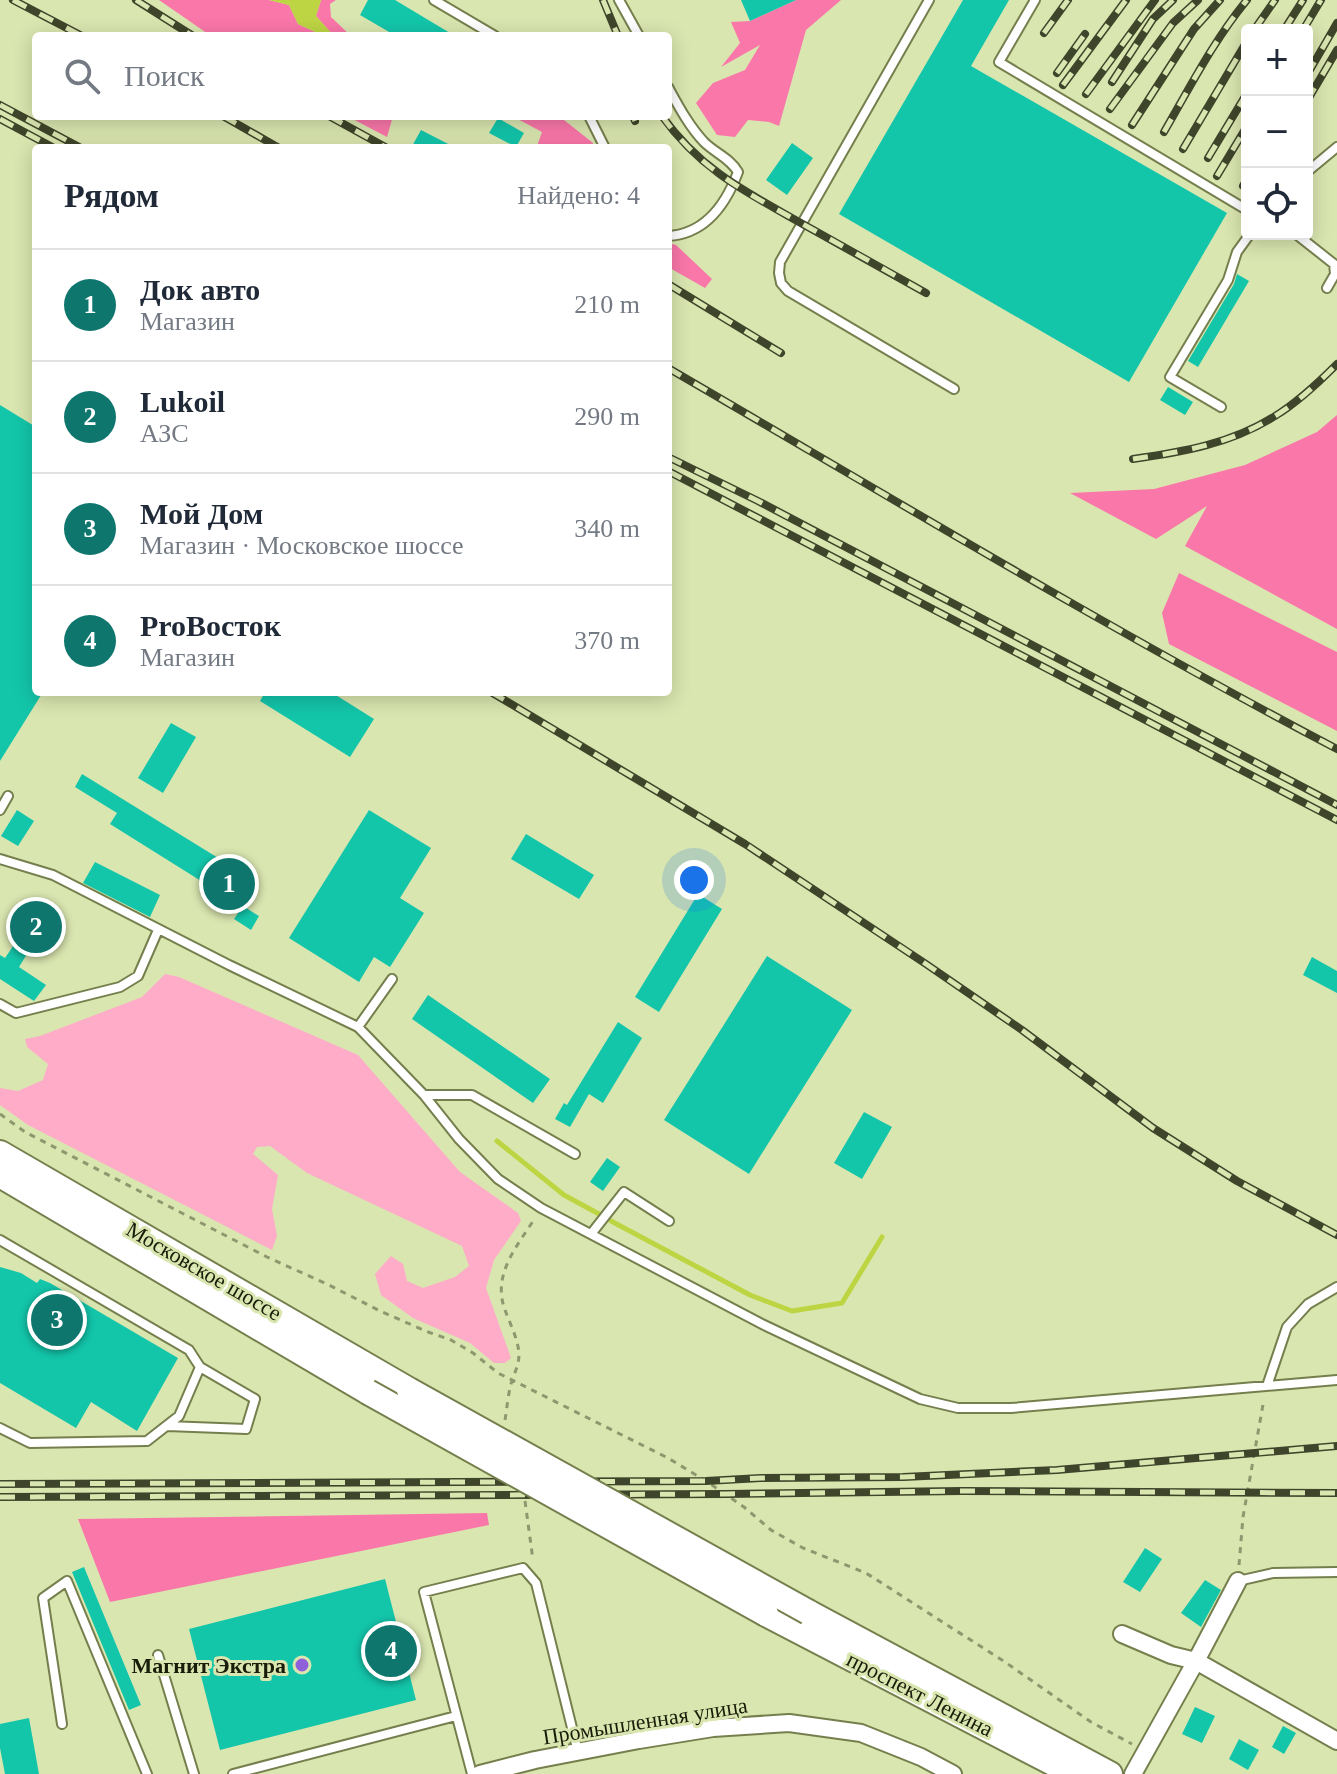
<!DOCTYPE html>
<html lang="ru">
<meta charset="utf-8">
<style>
body{margin:0;font-family:"Times New Roman",serif;background:#f6f6f7;color:#1f2937}
.controls{position:absolute;right:24px;top:24px;display:grid;overflow:hidden;border-radius:8px;box-shadow:0 4px 20px #0003}
.controls button{width:72px;height:72px;display:grid;place-items:center;padding:0;border:0;border-bottom:2px solid #e0e1e3;background:#fff;color:#1f2937;font:40px sans-serif}
.you{position:absolute;left:694px;top:880px;width:28px;height:28px;margin:-20px;border:6px solid #fff;border-radius:50%;background:#1a73e8;box-shadow:0 0 0 12px #1a73e833}
.badge{display:grid;place-items:center;width:52px;height:52px;border-radius:50%;background:#0f766e;color:#fff;font-size:26px;font-weight:700}
.pin{position:absolute;translate:-50% -50%;border:4px solid #fff;box-shadow:0 2px 8px #0006}
.list{margin:0;padding:0;list-style:none}
h2{display:flex;justify-content:space-between;align-items:center;height:104px;margin:0;padding:0 32px;font-size:34px}
h2 small{font-size:26px;font-weight:400;color:#747a83}
.list li{display:grid;grid-template-columns:52px 1fr auto;gap:24px;align-items:center;box-sizing:border-box;height:112px;padding:0 32px;border-top:2px solid #e0e1e3}
.list b{display:block;font-size:30px;white-space:nowrap}
.list p{margin:0;font-size:26px;white-space:nowrap;color:#747a83}
.list em{font-size:26px;font-style:normal;color:#747a83}
.icon{flex:none;width:44px;height:44px;fill:none;stroke:currentColor;stroke-width:2;stroke-linecap:round;stroke-linejoin:round}
.map{position:relative;flex:none;width:1337px;height:1774px;overflow:hidden}
.search{position:absolute;background:#fff;box-shadow:0 4px 20px #0003;left:32px;top:32px;width:640px;height:88px;display:flex;align-items:center;gap:20px;box-sizing:border-box;padding:0 28px;border-radius:8px;color:#747a83;font-size:30px}
.panel{position:absolute;background:#fff;box-shadow:0 4px 20px #0003;left:32px;top:144px;width:640px;height:552px;border-radius:8px}
.map>svg:first-child{display:block}
.green{fill:#feacc8}
.forest{fill:#fa77a9}
.water{fill:#bed543}
.lines{fill:none;stroke-linecap:round;stroke-linejoin:round}
.stream{stroke:#bed543;stroke-width:5}
.building{fill:#13c6aa}
.lane-casing{stroke:#757f4d;stroke-width:12}
.street-casing{stroke:#757f4d;stroke-width:20}
.secondary-casing{stroke:#757f4d;stroke-width:28}
.path{stroke:#8e976e;stroke-width:3;stroke-dasharray:6 6;stroke-linecap:butt}
.lane{stroke:#fff;stroke-width:8}
.street{stroke:#fff;stroke-width:16}
.secondary{stroke:#fff;stroke-width:24}
.rail-casing{stroke:#3f452a;stroke-width:8}
.rail{stroke:#dae6b0;stroke-width:5;stroke-dasharray:15;stroke-linecap:butt}
.secondary-bridge-casing{stroke:#757f4d;stroke-width:28;stroke-linecap:butt}
.secondary-bridge{stroke:#fff;stroke-width:24}
.poi-dot{fill:#8e61db;stroke:#dae6b0;stroke-width:3}
.labels{text-anchor:middle;dominant-baseline:central;stroke-width:6;stroke-linejoin:round;paint-order:stroke}
.street-label{font-size:22px;fill:#181c08;stroke:#dae6b0}
.poi-label{font-size:22px;font-weight:bold;fill:#181c08;stroke:#dae6b0;text-anchor:end}
</style>
<div class="map">
<svg width="1337" height="1774" viewBox="0 0 1337 1774">
<rect width="100%" height="100%" fill="#dae6b0"/>
<!-- green -->
<path class="green" d="M 165,974 L 179,977 L 358,1055 L 460,1172 L 518,1213 L 521,1221 L 494,1260 L 486,1288 L 511,1358 L 505,1363 L 494,1363 L 470,1343 L 413,1318 L 381,1295 L 375,1274 L 391,1256 L 403,1264 L 407,1281 L 423,1288 L 455,1277 L 469,1266 L 462,1246 L 307,1173 L 270,1146 L 257,1147 L 253,1154 L 278,1175 L 272,1209 L 277,1236 L 272,1250 L 28,1125 L 0,1105 L 0,1088 L 18,1091 L 43,1080 L 48,1064 L 27,1047 L 25,1039 L 40,1036 L 142,997 Z"/>
<!-- forest -->
<path class="forest" d="M 159,0 L 269,0 L 289,5 L 298,24 L 324,36 L 211,36 Z
M 321,0 L 336,0 L 330,4 L 331,17 L 351,36 L 334,36 L 316,16 Z
M 796,0 L 841,0 L 806,30 L 779,126 L 769,122 L 748,120 L 735,137 L 717,135 L 696,103 L 713,83 L 745,70 L 760,45 L 721,67 L 740,43 L 731,22 L 750,21 Z
M 347,116 L 393,116 L 387,137 Z
M 512,116 L 559,116 L 593,143 L 592,148 L 545,148 L 537,146 L 542,132 Z
M 668,243 L 676,245 L 712,279 L 705,288 L 668,267 Z
M 1337,415 L 1337,629 L 1185,546 L 1207,506 L 1156,539 L 1070,493 L 1154,489 L 1245,465 L 1317,432 Z
M 1179,573 L 1337,652 L 1337,731 L 1169,644 L 1162,613 Z
M 487,1513 L 489,1525 L 110,1602 L 78,1519 Z"/>
<!-- water -->
<path class="water" d="M 269,0 L 321,0 L 316,16 L 334,36 L 324,36 L 298,24 L 289,5 Z"/>
<g class="lines">
<!-- stream -->
<path class="stream" d="M 497,1141 L 564,1195 L 599,1214
M 611,1221 L 750,1295 L 792,1311 L 842,1303 L 882,1237"/>
</g>
<!-- building -->
<path class="building" d="M 368,0 L 395,0 L 455,36 L 396,36 L 360,15 Z
M 741,0 L 796,0 L 750,21 Z
M 963,0 L 1009,0 L 971,66 L 1227,213 L 1129,382 L 839,214 Z
M 498,118 L 524,133 L 516,147 L 489,133 Z
M 421,130 L 456,148 L 411,148 Z
M 792,143 L 813,158 L 787,195 L 766,180 Z
M 1237,274 L 1249,281 L 1198,367 L 1188,361 L 1234,284 Z
M 1168,387 L 1193,402 L 1185,415 L 1160,400 Z
M 0,405 L 36,427 L 36,692 L 43,692 L 0,761 Z
M 265,692 L 331,692 L 374,719 L 350,757 L 260,701 Z
M 171,723 L 196,737 L 163,793 L 138,778 Z
M 82,774 L 249,877 L 233,901 L 110,824 L 117,813 L 75,787 Z
M 17,810 L 34,821 L 18,846 L 1,836 Z
M 369,810 L 431,848 L 400,898 L 424,913 L 390,967 L 374,957 L 359,982 L 289,938 Z
M 526,834 L 594,875 L 579,899 L 511,859 Z
M 95,862 L 160,895 L 150,917 L 83,883 Z
M 698,894 L 722,909 L 659,1012 L 635,997 Z
M 243,906 L 259,916 L 251,930 L 234,919 Z
M 30,907 L 56,924 L 42,946 L 35,941 L 19,967 L 46,985 L 34,1001 L 0,979 L 0,955 L 5,958 L 22,933 L 16,929 Z
M 767,956 L 852,1010 L 749,1174 L 664,1120 Z
M 1312,957 L 1337,971 L 1337,993 L 1303,975 Z
M 428,995 L 550,1079 L 533,1103 L 412,1019 Z
M 618,1022 L 642,1038 L 603,1103 L 589,1094 L 570,1127 L 555,1119 L 564,1103 L 567,1105 Z
M 864,1112 L 892,1127 L 862,1179 L 834,1163 Z
M 607,1158 L 620,1167 L 603,1191 L 590,1182 Z
M 0,1267 L 21,1273 L 37,1283 L 40,1279 L 50,1283 L 178,1358 L 137,1431 L 91,1402 L 76,1428 L 0,1383 Z
M 1145,1548 L 1162,1559 L 1140,1592 L 1123,1582 Z
M 84,1567 L 141,1705 L 129,1710 L 72,1572 Z
M 385,1579 L 416,1700 L 220,1750 L 189,1629 Z
M 1205,1580 L 1221,1590 L 1201,1627 L 1181,1613 Z
M 1195,1707 L 1215,1716 L 1202,1743 L 1182,1734 Z
M 29,1718 L 39,1774 L 5,1774 L 0,1748 L 0,1724 Z
M 1283,1726 L 1296,1733 L 1284,1754 L 1272,1747 Z
M 1239,1739 L 1259,1750 L 1248,1770 L 1229,1759 Z"/>
<g class="lines">
<defs>
<path id="lane" d="M 434,0 L 495,36
M 619,0 L 639,36
M 929,0 L 780,262 L 779,273 L 781,283 L 788,291 L 954,389
M 1035,0 L 999,62 L 1247,210
M 668,87 C 679,107 689,126 704,142 C 715,153 730,158 738,172 C 726,204 705,234 668,236
M 589,116 L 605,148
M 1307,172 L 1337,147
M 1296,234 L 1334,264 L 1335,274 L 1327,288
M 1221,407 L 1170,377 L 1228,280 L 1237,252 L 1250,234
M 0,810 L 8,796
M 0,859 L 53,875 L 229,965 L 358,1027 L 424,1095 L 472,1095 L 575,1154
M 0,1004 L 16,1013 L 120,987 L 138,976 L 158,930
M 358,1027 L 392,979
M 424,1095 L 459,1139 L 498,1179 L 541,1208 L 762,1324 L 920,1399 L 958,1408 L 1011,1408 L 1337,1380
M 591,1234 L 624,1192 L 669,1221
M 0,1240 L 189,1350 L 200,1367 L 179,1416 L 147,1441 L 30,1443 L 0,1428
M 1267,1386 L 1287,1327 L 1308,1304 L 1337,1287
M 167,1426 L 246,1429 L 255,1399 L 200,1367
M 1238,1581 L 1273,1573 L 1337,1572
M 158,1655 L 194,1774
M 62,1724 L 43,1598 L 67,1581 L 147,1774
M 233,1774 L 456,1716
M 472,1774 L 424,1592 L 523,1568 L 536,1583 L 578,1752"/>
<path id="street" d="M 1122,1634 L 1171,1655 L 1196,1661 L 1337,1741
M 480,1774 L 535,1760 L 639,1740 L 713,1728 L 789,1723 L 861,1733 L 921,1757 L 953,1774
M 1133,1774 L 1196,1661 L 1238,1581"/>
<path id="secondary" d="M 0,1153 L 409,1390
M 0,1175 L 368,1392
M 808,1612 L 1110,1774
M 766,1614 L 1074,1774"/>
</defs>
<!-- lane casing -->
<use href="#lane" class="lane-casing"/>
<!-- street casing -->
<use href="#street" class="street-casing"/>
<!-- secondary casing -->
<use href="#secondary" class="secondary-casing"/>
<!-- path -->
<path class="path" d="M 0,1114 L 25,1132 L 267,1257 L 329,1285 L 380,1311 L 428,1332 L 451,1340 L 473,1353 L 498,1373 L 668,1458 L 706,1481 L 744,1507 L 771,1530 L 803,1548 L 866,1573 L 1005,1662 L 1091,1722 L 1132,1744
M 505,1420 C 507,1408 508,1395 511,1384 C 514,1373 519,1366 519,1354 C 518,1338 509,1322 504,1307 C 493,1273 518,1245 535,1218
M 525,1501 L 533,1560
M 1239,1565 L 1243,1517 L 1264,1399"/>
<!-- lane -->
<use href="#lane" class="lane"/>
<!-- street -->
<use href="#street" class="street"/>
<!-- secondary -->
<use href="#secondary" class="secondary"/>
<defs>
<path id="rail" d="M 13,0 L 82,36
M 136,0 L 193,36
M 603,0 L 618,36
M 1254,30 L 1275,0
M 1284,30 L 1303,0
M 1303,30 L 1321,0
M 1044,33 L 1068,0
M 1057,73 L 1085,34
M 1307,75 L 1337,23
M 1112,82 L 1153,19 L 1173,0
M 1063,85 L 1126,0
M 1086,94 L 1155,0
M 1307,101 L 1337,50
M 0,105 L 81,148
M 1110,109 L 1173,23 L 1198,0
M 223,116 L 279,148
M 329,116 L 387,148
M 633,116 L 635,121
M 662,116 C 702,172 750,194 808,227 C 848,249 887,271 926,293
M 0,119 L 54,148
M 1132,125 L 1194,29 L 1220,0
M 1164,132 C 1190,87 1214,40 1247,0
M 1183,149 L 1247,41
M 1208,158 L 1247,93
M 1217,176 L 1247,126
M 1243,186 L 1247,179
M 668,284 L 781,353
M 668,368 C 890,497 1110,630 1337,749
M 668,457 L 758,501 L 1337,805
M 1133,459 C 1182,452 1231,444 1275,416 C 1298,402 1318,383 1337,364
M 668,471 L 1337,820
M 491,692 L 745,844 L 926,964 L 1022,1030 L 1153,1128 L 1237,1181 L 1337,1235
M 0,1484 L 706,1481 L 761,1478 L 903,1477 L 1057,1470 L 1337,1446
M 0,1497 L 725,1494 L 962,1491 L 1337,1493"/>
</defs>
<!-- rail casing -->
<use href="#rail" class="rail-casing"/>
<!-- rail -->
<use href="#rail" class="rail"/>
<defs>
<path id="secondary-bridge" d="M 409,1390 L 808,1612
M 368,1392 L 766,1614"/>
</defs>
<!-- secondary-bridge casing -->
<use href="#secondary-bridge" class="secondary-bridge-casing"/>
<!-- secondary-bridge -->
<use href="#secondary-bridge" class="secondary-bridge"/>
</g>
<!-- markers -->
<circle class="poi-dot" cx="302" cy="1665" r="8"/>
<g class="labels">
<!-- street labels -->
<g class="street-label">
<text transform="translate(204 1271) rotate(30)">Московское шоссе</text>
<text transform="translate(920 1694) rotate(27)">проспект Ленина</text>
<text transform="translate(645 1721) rotate(-9)">Промышленная улица</text>
</g>
<!-- poi labels -->
<g class="poi-label">
<text x="286" y="1665">Магнит Экстра</text>
</g>
</g>
</svg>
<div class="controls">
<button>+</button>
<button>−</button>
<button><svg class="icon" aria-label="locate" viewBox="0 0 24 24"><circle cx="12" cy="12" r="6"/><path d="M12 2v4M12 18v4M2 12h4M18 12h4"/></svg></button>
</div>
<div class="you"></div>
<div class="pin badge" style="left:229px;top:884px">1</div>
<div class="pin badge" style="left:36px;top:927px">2</div>
<div class="pin badge" style="left:57px;top:1320px">3</div>
<div class="pin badge" style="left:391px;top:1651px">4</div>
<div class="search"><svg class="icon" aria-label="search" viewBox="0 0 24 24"><circle cx="10" cy="10" r="6"/><path d="M15 15l6 6"/></svg>Поиск</div>
<section class="panel">
<h2>Рядом<small>Найдено: 4</small></h2>
<ul class="list">
<li><span class="badge">1</span><div><b>Док авто</b><p>Магазин</p></div><em>210 m</em></li>
<li><span class="badge">2</span><div><b>Lukoil</b><p>АЗС</p></div><em>290 m</em></li>
<li><span class="badge">3</span><div><b>Мой Дом</b><p>Магазин · Московское шоссе</p></div><em>340 m</em></li>
<li><span class="badge">4</span><div><b>ProВосток</b><p>Магазин</p></div><em>370 m</em></li>
</ul>
</section>
</div>
